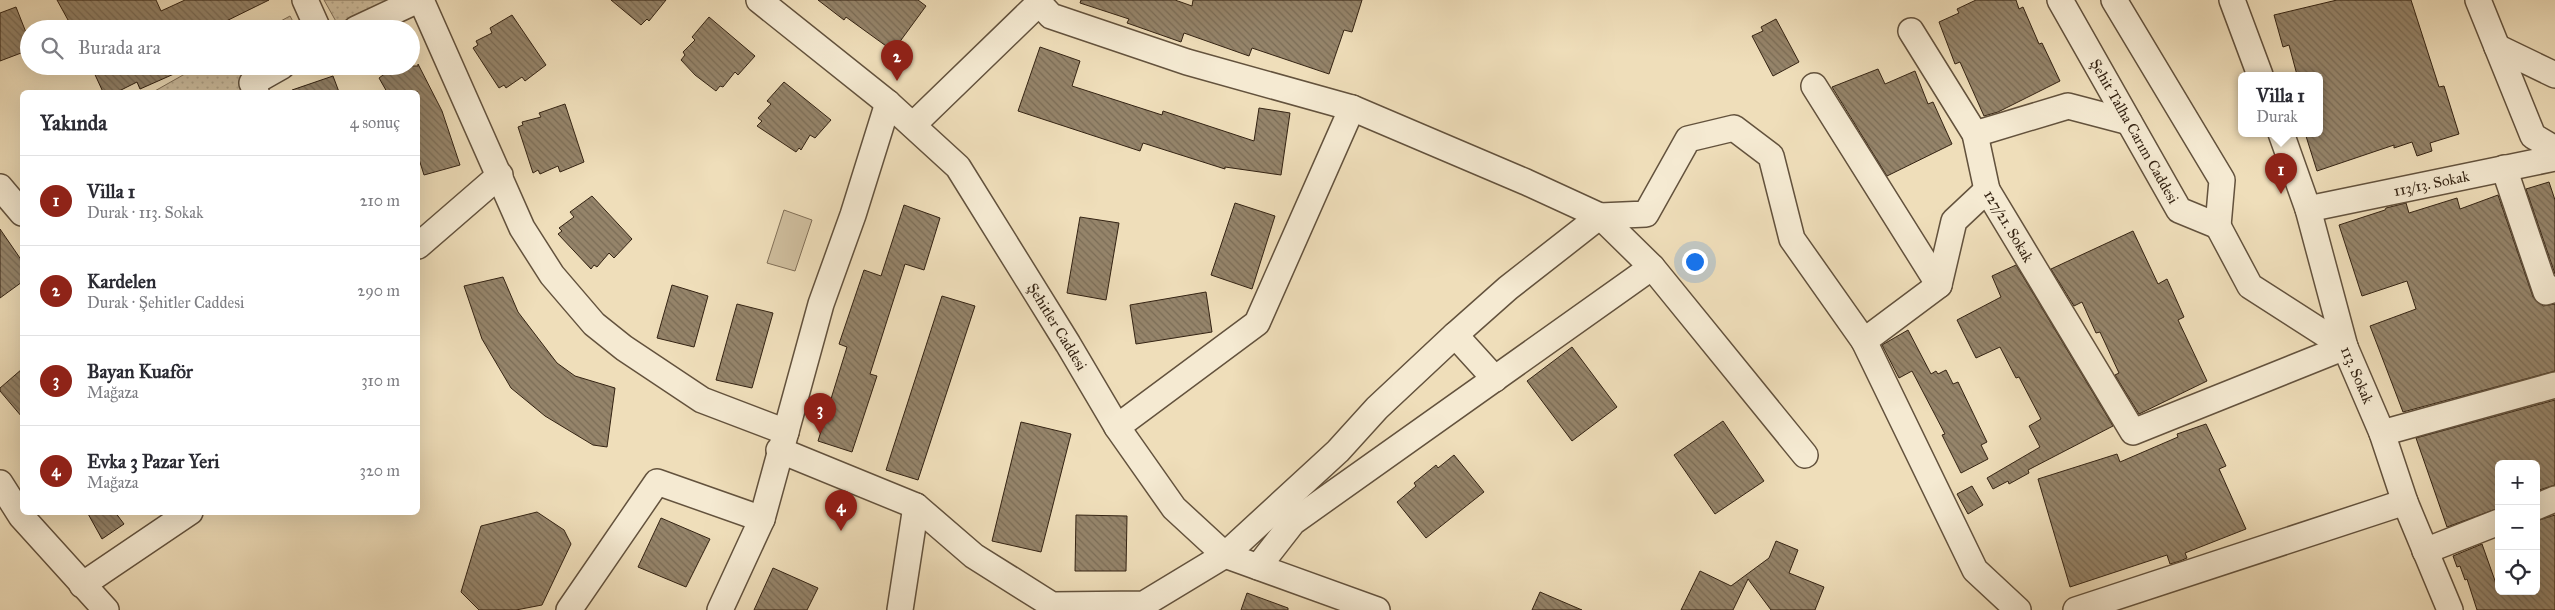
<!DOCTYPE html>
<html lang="tr">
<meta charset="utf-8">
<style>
body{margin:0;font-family:"IM FELL Great Primer",serif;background:#f2f2f3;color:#2b2b33}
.controls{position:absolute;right:15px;bottom:15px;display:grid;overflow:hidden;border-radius:8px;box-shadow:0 5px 20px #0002}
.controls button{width:45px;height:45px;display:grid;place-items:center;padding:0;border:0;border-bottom:1px solid #e1e1e2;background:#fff;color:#2b2b33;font:25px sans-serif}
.you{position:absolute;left:1694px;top:261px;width:18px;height:18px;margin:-12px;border:4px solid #fff;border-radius:50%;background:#1a73e8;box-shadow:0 0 0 8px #1a73e833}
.badge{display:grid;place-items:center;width:32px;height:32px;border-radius:50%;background:#8f2418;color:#fff;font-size:16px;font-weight:700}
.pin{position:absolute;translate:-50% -41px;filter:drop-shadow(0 1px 2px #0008)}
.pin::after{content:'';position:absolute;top:26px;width:18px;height:15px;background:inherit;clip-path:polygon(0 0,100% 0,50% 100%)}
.popup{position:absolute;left:2238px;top:72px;width:85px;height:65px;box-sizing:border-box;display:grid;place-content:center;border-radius:8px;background:#fff;filter:drop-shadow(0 1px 4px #0005);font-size:16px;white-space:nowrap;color:#7c7c81}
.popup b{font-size:19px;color:#2b2b33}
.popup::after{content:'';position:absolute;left:50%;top:100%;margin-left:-10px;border:10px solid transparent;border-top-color:#fff}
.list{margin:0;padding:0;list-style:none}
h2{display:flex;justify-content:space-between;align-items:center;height:65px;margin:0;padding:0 20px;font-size:21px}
h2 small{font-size:16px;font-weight:400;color:#7c7c81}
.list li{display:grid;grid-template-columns:32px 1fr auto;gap:15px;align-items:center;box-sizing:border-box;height:90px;padding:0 20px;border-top:1px solid #e1e1e2}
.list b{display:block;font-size:19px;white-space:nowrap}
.list p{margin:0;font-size:16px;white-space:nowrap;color:#7c7c81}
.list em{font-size:16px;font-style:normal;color:#7c7c81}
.icon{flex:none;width:28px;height:28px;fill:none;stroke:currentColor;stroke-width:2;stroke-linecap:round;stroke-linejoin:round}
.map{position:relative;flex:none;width:2555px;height:610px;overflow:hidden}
.search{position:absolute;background:#fff;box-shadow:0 5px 20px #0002;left:20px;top:20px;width:400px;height:55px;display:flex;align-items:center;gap:12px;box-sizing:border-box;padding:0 18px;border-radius:28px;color:#7c7c81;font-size:19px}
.panel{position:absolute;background:#fff;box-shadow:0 5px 20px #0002;left:20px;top:90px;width:400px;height:425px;border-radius:8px}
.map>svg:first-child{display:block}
.park{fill:url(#park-dots);stroke:#827058}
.pitch{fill:#cfbe9e;stroke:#827058}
.building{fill:url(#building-back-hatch);stroke:#342313}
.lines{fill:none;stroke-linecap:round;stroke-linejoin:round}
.minor-casing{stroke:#63523d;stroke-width:28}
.minor{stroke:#f5ead2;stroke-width:25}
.labels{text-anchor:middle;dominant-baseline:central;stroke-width:4;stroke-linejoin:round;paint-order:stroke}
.street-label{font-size:15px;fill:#342313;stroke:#f5ead2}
</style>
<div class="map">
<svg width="2555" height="610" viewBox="0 0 2555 610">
<defs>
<pattern id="park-dots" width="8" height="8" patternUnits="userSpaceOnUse" patternTransform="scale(1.25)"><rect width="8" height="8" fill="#cfbe9e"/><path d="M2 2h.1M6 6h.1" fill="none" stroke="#b2a387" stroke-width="1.8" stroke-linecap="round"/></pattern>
<pattern id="building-back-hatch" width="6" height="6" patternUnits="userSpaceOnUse" patternTransform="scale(1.25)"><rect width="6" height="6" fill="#95846a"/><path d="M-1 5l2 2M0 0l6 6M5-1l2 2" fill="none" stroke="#7a6c56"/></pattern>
</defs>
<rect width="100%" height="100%" fill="#efdeba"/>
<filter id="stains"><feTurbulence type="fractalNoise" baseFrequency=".004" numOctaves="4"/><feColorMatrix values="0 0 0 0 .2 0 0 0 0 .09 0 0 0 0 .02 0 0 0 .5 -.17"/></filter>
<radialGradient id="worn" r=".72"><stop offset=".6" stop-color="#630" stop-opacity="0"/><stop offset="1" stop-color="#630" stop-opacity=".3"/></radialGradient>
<!-- park -->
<path class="park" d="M 324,0 L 389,0 L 338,25 Z
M 290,16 L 297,29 L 266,29 Z
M 199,66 L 258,66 L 241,76 L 243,92 L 153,92 Z"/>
<!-- pitch -->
<path class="pitch" d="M 784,210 L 812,220 L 795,271 L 767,263 Z"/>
<!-- building -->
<path class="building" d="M 57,0 L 156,0 L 161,11 L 185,0 L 269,0 L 210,29 L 73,29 Z
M 611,0 L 666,0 L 649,21 L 647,19 L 641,25 Z
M 818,0 L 918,0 L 926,6 L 893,51 L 846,17 L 844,20 Z
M 1081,0 L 1175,0 L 1192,6 L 1193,0 L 1362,0 L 1352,32 L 1344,30 L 1329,74 L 1252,48 L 1249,56 L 1184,33 L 1181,42 L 1127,23 L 1129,19 L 1080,3 Z
M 1976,0 L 2016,0 L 2019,9 L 2023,7 L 2039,44 L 2042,43 L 2060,81 L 1998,112 L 1984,116 L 1960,62 L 1955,64 L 1939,22 L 1959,13 L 1957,9 Z
M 2337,0 L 2411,0 L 2439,87 L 2444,86 L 2459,134 L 2430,143 L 2432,151 L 2417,156 L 2412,142 L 2394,148 L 2394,145 L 2317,171 L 2305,133 L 2320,133 L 2320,75 L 2297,75 L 2289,45 L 2283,47 L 2274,15 Z
M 16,7 L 29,40 L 29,50 L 0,61 L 0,13 Z
M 512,15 L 546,65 L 525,81 L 522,77 L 506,88 L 504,85 L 499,88 L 473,48 L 478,45 L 476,41 L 492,33 L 490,28 Z
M 709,17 L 755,56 L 738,75 L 735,72 L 723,87 L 720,86 L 716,91 L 695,75 L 681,60 L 685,55 L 683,52 L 695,40 L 692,37 Z
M 1776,19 L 1799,62 L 1773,76 L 1752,36 L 1763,31 L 1761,27 Z
M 1040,47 L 1080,61 L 1072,86 L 1162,115 L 1163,111 L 1254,141 L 1259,108 L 1290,113 L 1281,175 L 1225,167 L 1225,169 L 1143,143 L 1140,151 L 1018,111 Z
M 418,64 L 442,111 L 460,165 L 424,175 L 418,156 L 418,92 L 387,92 L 379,78 L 395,66 L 418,66 Z
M 91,66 L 192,66 L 140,89 L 137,82 L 117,92 L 103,92 Z
M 1878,69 L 1885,84 L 1915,71 L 1928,104 L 1933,102 L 1952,144 L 1887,176 L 1832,87 Z
M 333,76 L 339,92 L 292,92 L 292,90 Z
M 784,82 L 831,120 L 815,138 L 810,135 L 801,150 L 799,148 L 796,152 L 757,126 L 762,121 L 758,118 L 771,104 L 767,101 Z
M 565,104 L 584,162 L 560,172 L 558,166 L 540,174 L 538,170 L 533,173 L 518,127 L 523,125 L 522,122 L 541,117 L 539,113 Z
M 2549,182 L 2555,200 L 2555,274 L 2526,189 Z
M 2498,195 L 2533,297 L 2543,306 L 2555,304 L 2555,371 L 2403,412 L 2370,326 L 2416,309 L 2407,281 L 2362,296 L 2339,225 L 2385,210 L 2386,208 L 2406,203 L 2409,213 L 2457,198 L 2460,209 Z
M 592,196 L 632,239 L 614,258 L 609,253 L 597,267 L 594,265 L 591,269 L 558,234 L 562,231 L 559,228 L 574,217 L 570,212 Z
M 1235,203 L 1275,216 L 1252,289 L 1211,275 Z
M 904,205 L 940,218 L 924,270 L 905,264 L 870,374 L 877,376 L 852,452 L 818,441 L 847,347 L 839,344 L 864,270 L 881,276 Z
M 1080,217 L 1119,223 L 1106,300 L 1067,293 Z
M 0,229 L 22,261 L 22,282 L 0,298 Z
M 2133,231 L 2158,284 L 2167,279 L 2184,317 L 2178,320 L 2207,381 L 2139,414 L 2115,375 L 2119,373 L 2100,332 L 2096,333 L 2082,302 L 2074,306 L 2051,269 Z
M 2016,265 L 2113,426 L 2028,470 L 2029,473 L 2009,484 L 2008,481 L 1993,489 L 1987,478 L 2040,447 L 2029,426 L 2041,419 L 2019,377 L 2016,378 L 2000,347 L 1976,358 L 1957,320 L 2001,297 L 1992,276 Z
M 503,277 L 518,312 L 557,363 L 575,376 L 615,388 L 607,447 L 593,445 L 545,416 L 511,388 L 482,339 L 464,286 Z
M 672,285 L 708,296 L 694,347 L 657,338 Z
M 1206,292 L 1212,332 L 1136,344 L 1130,305 Z
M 942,296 L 975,306 L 918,480 L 886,470 Z
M 737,304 L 773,313 L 752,388 L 716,380 Z
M 1908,330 L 1931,374 L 1936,371 L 1938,374 L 1946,370 L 1953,384 L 1958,382 L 1987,442 L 1981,445 L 1988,459 L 1961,473 L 1942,435 L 1945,434 L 1912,371 L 1899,378 L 1882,345 Z
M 1572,347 L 1617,407 L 1572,441 L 1527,381 Z
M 22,369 L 22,417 L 0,391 L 0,388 Z
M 2555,400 L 2555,485 L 2536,491 L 2536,464 L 2499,464 L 2499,508 L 2447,527 L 2416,438 Z
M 1723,421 L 1764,481 L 1715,514 L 1674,455 Z
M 1021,422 L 1071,434 L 1041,552 L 992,541 Z
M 2206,424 L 2226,466 L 2219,469 L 2246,529 L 2185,553 L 2187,558 L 2180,561 L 2170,564 L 2167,555 L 2070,587 L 2038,479 L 2117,454 L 2120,462 L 2178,437 L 2177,434 Z
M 1454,455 L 1484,492 L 1426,538 L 1397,502 L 1416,486 L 1414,483 L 1436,465 L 1438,468 Z
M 1972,486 L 1983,505 L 1968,514 L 1957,494 Z
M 87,512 L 115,512 L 124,524 L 102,539 Z
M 537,512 L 564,530 L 571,544 L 542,605 L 516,610 L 479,610 L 461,592 L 481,526 Z
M 1076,515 L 1127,516 L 1126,571 L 1075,571 Z
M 2555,515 L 2555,610 L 2477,610 L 2467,579 L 2465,580 L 2460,566 L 2457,567 L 2453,556 L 2482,544 L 2499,592 L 2536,591 L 2536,521 Z
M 661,518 L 710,539 L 686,587 L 638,567 Z
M 1776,541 L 1798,550 L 1789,573 L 1824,587 L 1815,610 L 1771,610 L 1748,579 L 1733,610 L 1681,610 L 1700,571 L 1731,586 L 1769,558 Z
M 773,568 L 818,588 L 807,610 L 754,610 Z
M 1540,592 L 1582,610 L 1532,610 Z
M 1247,593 L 1288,608 L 1288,610 L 1241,610 Z"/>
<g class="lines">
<defs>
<g id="minor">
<path d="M 305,0 L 318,29"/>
<path d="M 421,0 L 522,228 L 552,275 L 594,324 L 624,348 L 702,400 L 786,432"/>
<path id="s1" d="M 759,0 L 888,103 L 958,167 L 1068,344 L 1117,427 L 1174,508 L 1225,555 L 1377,610"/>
<path id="s2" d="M 2060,0 L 2179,210 L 2218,226"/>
<path d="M 2114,0 L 2222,180 L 2218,226"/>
<path d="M 2232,0 L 2260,75"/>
<path d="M 2478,0 L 2533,136 L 2555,149"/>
<path d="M 1039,3 L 1051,16 L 1187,62 L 1352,108 L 1526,182 L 1600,216 L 1652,267 L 1805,455"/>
<path d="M 356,29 L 418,0"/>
<path d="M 1911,31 L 1975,134 L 1987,190"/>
<path d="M 2497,47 L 2555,75"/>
<path d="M 1814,86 L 1939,285"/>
<path d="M 256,92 L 252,83 L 282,66"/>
<path d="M 913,125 L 1039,3 L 1037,0"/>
<path id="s3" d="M 2281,133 L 2308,209 L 2345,347 L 2382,433 L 2405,502 L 2450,610"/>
<path d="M 1975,134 L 2068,106 L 2129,122"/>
<path d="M 2504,168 L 2546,292 L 2555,289"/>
<path d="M 0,187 L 22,213"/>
<path id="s4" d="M 2308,209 L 2555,158"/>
<path d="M 2218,226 L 2250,286 L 2345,347"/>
<path d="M 418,246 L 500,175"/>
<path d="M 1455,335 L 1495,379"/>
<path d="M 1117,427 L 1257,323 L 1352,108"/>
<path d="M 2382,433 L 2555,385"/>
<path d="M 779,450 L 916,506 L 974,556 L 1052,605 L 1144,604 L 1225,555 L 1338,451 L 1377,408 L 1455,335 L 1508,288 L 1600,216 L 1646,214 L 1688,139 L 1734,128 L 1771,156 L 1792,239 L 1864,341"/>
<path d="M 0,483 L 21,516 L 106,610"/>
<path d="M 2536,507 L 2555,499"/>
<path d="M 2425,551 L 2499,522"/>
<path d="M 1258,567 L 1293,522 L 1652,267"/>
<path d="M 82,585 L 190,512"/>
<path d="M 569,610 L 657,482 L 762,519"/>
<path d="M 720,610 L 762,519 L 821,304 L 853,215 L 888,103"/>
<path d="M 900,610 L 916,506"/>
<path id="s5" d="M 2018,610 L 1975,570 L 1864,341 L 1939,285 L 1954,221 L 1987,190 L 2133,432 L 2345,347"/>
<path d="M 2076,610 L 2405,502"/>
</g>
</defs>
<!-- minor casing -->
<use href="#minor" class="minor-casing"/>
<!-- minor -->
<use href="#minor" class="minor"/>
</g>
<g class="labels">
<!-- street labels -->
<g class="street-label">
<text stroke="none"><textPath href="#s2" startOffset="151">Şehit Talha Carım Caddesi</textPath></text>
<text stroke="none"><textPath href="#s4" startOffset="126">113/13. Sokak</textPath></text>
<text stroke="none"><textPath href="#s5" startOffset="560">127/21. Sokak</textPath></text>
<text stroke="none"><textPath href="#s1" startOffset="448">Şehitler Caddesi</textPath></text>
<text stroke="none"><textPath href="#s3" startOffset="254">113. Sokak</textPath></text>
</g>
</g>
<rect width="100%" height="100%" filter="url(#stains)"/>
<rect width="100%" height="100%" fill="url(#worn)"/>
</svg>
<div class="controls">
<button>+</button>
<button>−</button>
<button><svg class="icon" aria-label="locate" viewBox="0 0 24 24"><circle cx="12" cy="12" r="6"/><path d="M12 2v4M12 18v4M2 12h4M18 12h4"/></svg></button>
</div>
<div class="you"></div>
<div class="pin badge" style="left:2281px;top:194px">1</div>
<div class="popup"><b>Villa 1</b>Durak</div>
<div class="pin badge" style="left:897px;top:81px">2</div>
<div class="pin badge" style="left:820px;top:434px">3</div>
<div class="pin badge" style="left:841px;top:531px">4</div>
<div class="search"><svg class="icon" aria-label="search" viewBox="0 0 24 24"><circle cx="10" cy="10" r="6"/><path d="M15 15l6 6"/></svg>Burada ara</div>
<section class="panel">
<h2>Yakında<small>4 sonuç</small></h2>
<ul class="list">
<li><span class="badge">1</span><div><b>Villa 1</b><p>Durak · 113. Sokak</p></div><em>210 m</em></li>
<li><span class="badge">2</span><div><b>Kardelen</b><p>Durak · Şehitler Caddesi</p></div><em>290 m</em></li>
<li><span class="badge">3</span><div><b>Bayan Kuaför</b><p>Mağaza</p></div><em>310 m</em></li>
<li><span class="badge">4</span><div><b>Evka 3 Pazar Yeri</b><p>Mağaza</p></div><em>320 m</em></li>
</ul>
</section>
</div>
